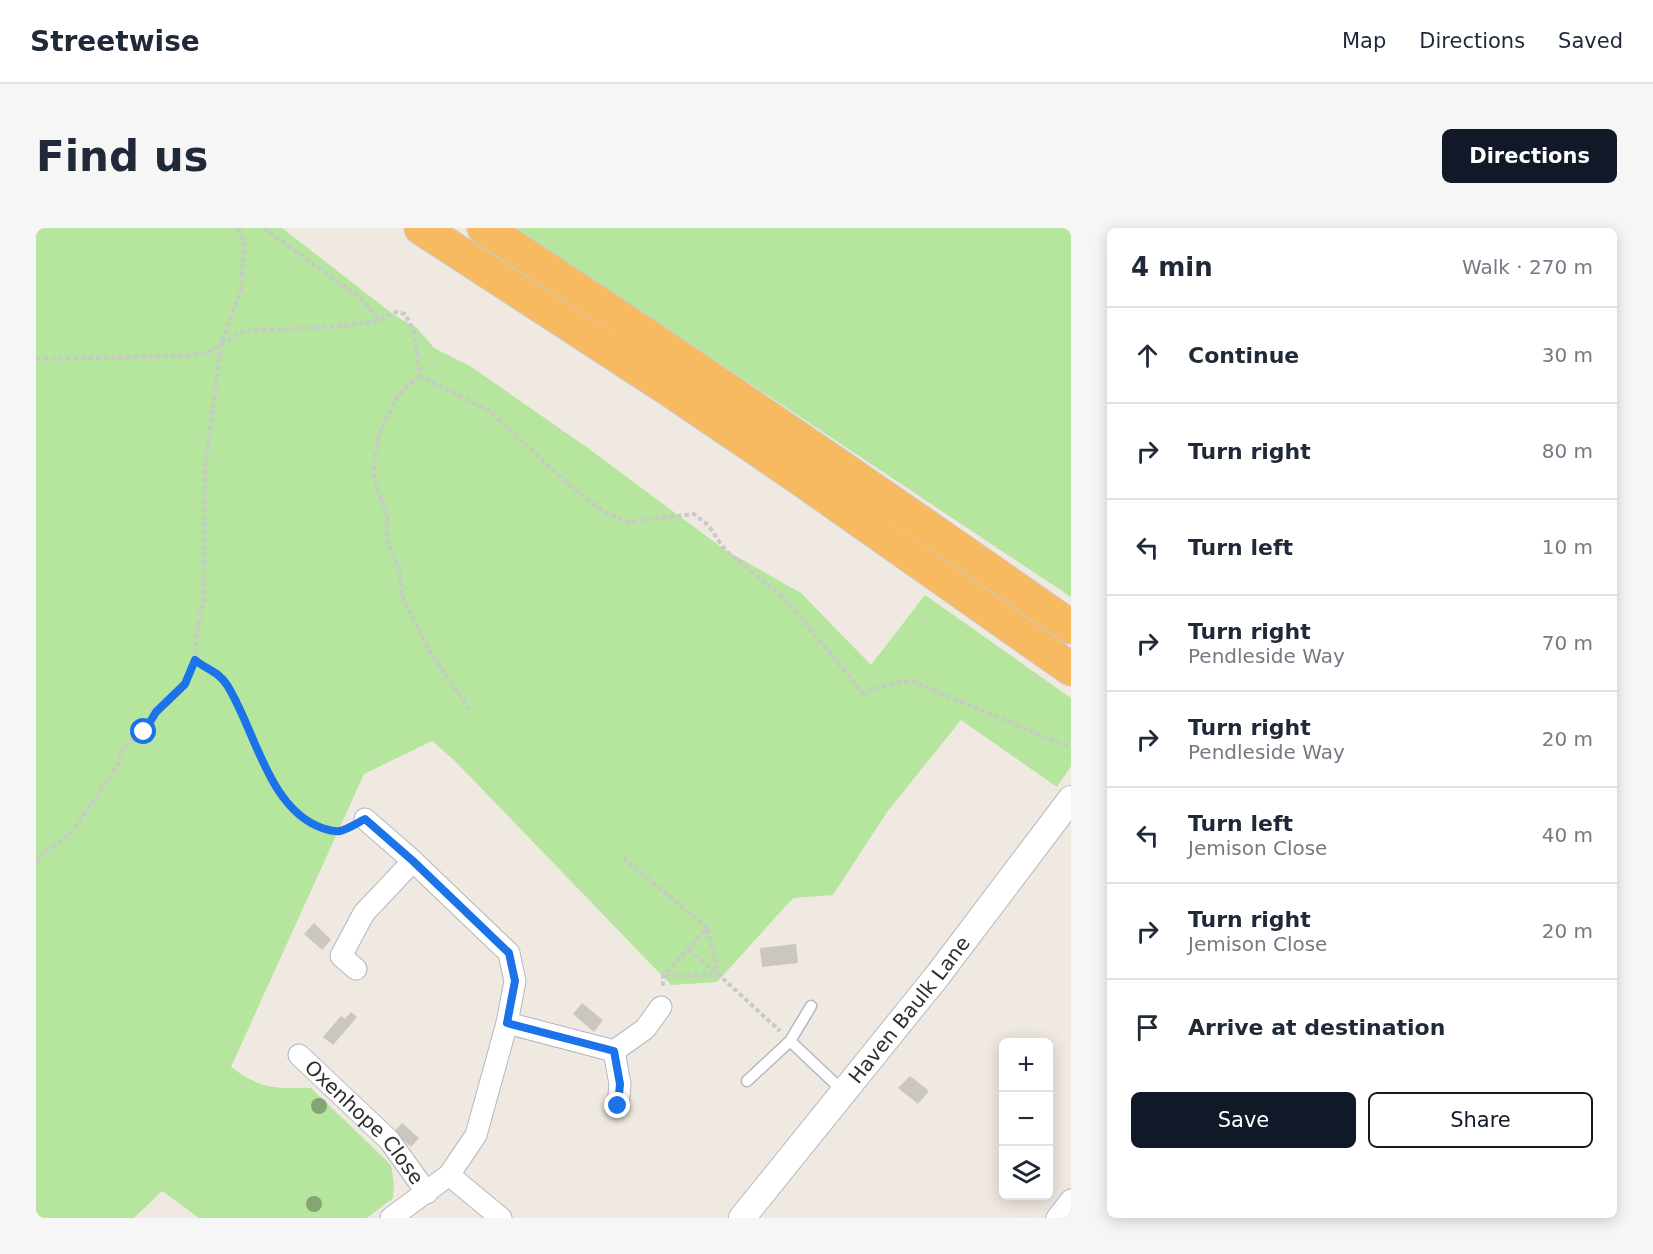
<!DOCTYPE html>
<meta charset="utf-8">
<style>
body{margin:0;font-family:"DejaVu Sans",sans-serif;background:#f6f6f7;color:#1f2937}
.controls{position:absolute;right:18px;bottom:18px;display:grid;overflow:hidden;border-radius:9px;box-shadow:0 3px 15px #0003}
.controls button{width:54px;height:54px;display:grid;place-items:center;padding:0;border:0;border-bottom:2px solid #e0e1e3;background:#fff;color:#1f2937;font:30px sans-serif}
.stop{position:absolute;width:18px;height:18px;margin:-14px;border:4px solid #1a73e8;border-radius:50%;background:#fff}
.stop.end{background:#1a73e8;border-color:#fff;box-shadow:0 2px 6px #0008}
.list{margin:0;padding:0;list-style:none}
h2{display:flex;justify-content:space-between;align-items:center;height:78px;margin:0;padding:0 24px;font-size:26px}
h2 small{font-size:20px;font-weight:400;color:#747a83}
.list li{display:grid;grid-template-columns:39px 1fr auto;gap:18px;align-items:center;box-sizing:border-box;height:96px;padding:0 24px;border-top:2px solid #e0e1e3}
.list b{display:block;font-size:22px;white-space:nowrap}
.list p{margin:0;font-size:20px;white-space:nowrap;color:#747a83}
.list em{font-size:20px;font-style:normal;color:#747a83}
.actions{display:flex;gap:12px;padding:18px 24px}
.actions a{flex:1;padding:14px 0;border:2px solid #111827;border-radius:9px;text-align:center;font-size:21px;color:#111827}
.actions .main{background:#111827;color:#fff}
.icon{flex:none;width:33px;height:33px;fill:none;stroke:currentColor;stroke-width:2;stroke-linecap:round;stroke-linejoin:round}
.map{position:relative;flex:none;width:1035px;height:990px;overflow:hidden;border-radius:9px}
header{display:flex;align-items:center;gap:36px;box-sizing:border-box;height:84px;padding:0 30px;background:#fff;border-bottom:2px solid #e0e1e3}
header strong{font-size:28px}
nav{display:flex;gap:33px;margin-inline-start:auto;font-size:21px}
.intro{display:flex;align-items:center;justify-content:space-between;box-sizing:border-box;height:144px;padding:0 36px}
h1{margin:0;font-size:42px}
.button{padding:15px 27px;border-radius:9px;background:#111827;color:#fff;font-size:21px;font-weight:700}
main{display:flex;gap:36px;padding:0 36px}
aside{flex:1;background:#fff;border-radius:9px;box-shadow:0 3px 15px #0003}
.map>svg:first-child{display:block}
.green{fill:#b6e59e}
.building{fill:#cbc7bf}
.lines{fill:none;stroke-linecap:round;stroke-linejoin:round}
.service-casing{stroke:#b4b7c1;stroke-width:13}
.minor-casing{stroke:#b4b7c1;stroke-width:23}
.tertiary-casing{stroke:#b4b7c1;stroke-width:28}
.trunk-casing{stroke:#c9c9c9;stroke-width:35}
.path{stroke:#c9c9c9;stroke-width:4;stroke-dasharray:4.5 3;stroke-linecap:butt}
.service{stroke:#fff;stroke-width:10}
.minor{stroke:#fff;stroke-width:21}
.tertiary{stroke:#fff;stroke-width:26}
.trunk{stroke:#f8ba60;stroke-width:33}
.tree{fill:#84a574}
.route{stroke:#1a73e8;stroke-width:8}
.labels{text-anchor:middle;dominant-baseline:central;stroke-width:4.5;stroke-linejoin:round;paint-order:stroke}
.street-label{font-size:20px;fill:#2e2e2e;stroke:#fff}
</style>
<header>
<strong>Streetwise</strong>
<nav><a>Map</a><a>Directions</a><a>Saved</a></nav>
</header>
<div class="intro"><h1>Find us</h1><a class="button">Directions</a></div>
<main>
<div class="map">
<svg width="1035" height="990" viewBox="0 0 1035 990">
<rect width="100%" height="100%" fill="#efe9e1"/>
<!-- green -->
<path class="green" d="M 0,0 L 246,0 L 358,87 L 381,100 L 398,120 L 434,138 L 549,218 L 689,322 L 765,365 L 835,437 L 889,367 L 1035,470 L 1035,538 L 1021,559 L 925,492 L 851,584 L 797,667 L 757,670 L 681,754 L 635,757 L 418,532 L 396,513 L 328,546 L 195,839 C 227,862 236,860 275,860 L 355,937 L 358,957 L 357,970 L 331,990 L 163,990 L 126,963 L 98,990 L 0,990 Z
M 480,0 L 1035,0 L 1035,369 Z"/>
<!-- building -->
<path class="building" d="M 278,695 L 295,712 L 286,722 L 268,706 Z
M 760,716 L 762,735 L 726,739 L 724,720 Z
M 546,775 L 567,792 L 558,804 L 537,786 Z
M 315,784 L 321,789 L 297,817 L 287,809 L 305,788 L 309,791 Z
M 874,848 L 893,863 L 882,876 L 862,860 Z
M 366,895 L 383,910 L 375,919 L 358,904 Z"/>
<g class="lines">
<defs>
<path id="service" d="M 754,813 L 808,864
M 711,853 L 754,813 L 775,778"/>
<g id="minor">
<path d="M 329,591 L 377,633 L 473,725 L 479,753 L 471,795 L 440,907 L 413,947 L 355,990"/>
<path d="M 320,741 L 305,728 L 328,685 L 377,633"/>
<path d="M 471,795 L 578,823 L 609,801 L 625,779"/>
<path d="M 578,823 L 584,856 L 582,878"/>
<path id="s1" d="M 263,827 L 353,912 L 391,965"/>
<path d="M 413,947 L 465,990"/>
<path d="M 1021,990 L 1035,972"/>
</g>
<g id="tertiary">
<path id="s2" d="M 706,990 L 902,747 L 1035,571"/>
</g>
<path id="trunk" d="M 385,0 L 634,162 L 762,249 L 1035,441
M 448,0 C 646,129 841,263 1035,399"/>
</defs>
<!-- service casing -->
<use href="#service" class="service-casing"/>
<!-- minor casing -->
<use href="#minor" class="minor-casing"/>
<!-- tertiary casing -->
<use href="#tertiary" class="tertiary-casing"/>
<!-- trunk casing -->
<use href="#trunk" class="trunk-casing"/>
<!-- path -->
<path class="path" d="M 203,0 L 208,14 L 205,61 L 185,116 L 169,239 L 168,370 L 161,404 L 159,432 C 171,441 183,444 191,457 C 198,469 203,483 208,495 C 224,530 247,587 286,600 C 296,603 303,604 312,599
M 227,0 L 325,70 L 343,92 L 360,84 L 369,86 L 378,103 L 384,148 L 452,182 L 540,263 L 569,284 L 592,294 L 658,286 L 673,298 L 689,322 L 748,370 L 827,465 L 854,456 L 876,453 L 1035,520
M 0,131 L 151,128 L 176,123 L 185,116 L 207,103 L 297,99 L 342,93
M 384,148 L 362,167 L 344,204 L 339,227 L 338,250 L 351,288 L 351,313 L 363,341 L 367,370 L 393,422 L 433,481
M 587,630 L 671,700 L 627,748 L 627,760
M 0,635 L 9,624 L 36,604 L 81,538 L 87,520 L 108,504 L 120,484 L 149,456 L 159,432
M 671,701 L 683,747 L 744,803
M 628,748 L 683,747 L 652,721"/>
<!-- service -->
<use href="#service" class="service"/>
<!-- minor -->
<use href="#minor" class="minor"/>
<!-- tertiary -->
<use href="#tertiary" class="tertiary"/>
<!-- trunk -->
<use href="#trunk" class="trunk"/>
</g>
<!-- trees -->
<g class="tree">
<circle cx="283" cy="878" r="8"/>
<circle cx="278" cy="976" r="8"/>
</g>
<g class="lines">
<!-- route -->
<path class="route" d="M 108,504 L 120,484 L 149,456 L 159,432 C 171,442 182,443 191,457 C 219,501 232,581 286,600 C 292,602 297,604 304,603 C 312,601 321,595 329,591 L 377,633 L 473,725 L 479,753 L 471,795 L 578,823 L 584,856 L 582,878"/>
</g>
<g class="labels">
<!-- street labels -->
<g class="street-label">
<text stroke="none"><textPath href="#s2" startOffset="267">Haven Baulk Lane</textPath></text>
<text stroke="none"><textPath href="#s1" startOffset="94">Oxenhope Close</textPath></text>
</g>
</g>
</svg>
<div class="controls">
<button>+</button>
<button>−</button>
<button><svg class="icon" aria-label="layers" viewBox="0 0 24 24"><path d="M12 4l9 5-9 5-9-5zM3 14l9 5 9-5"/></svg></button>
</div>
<div class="stop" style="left:108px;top:504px"></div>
<div class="stop end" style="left:582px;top:878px"></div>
</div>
<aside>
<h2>4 min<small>Walk · 270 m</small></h2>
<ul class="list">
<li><svg class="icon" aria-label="ahead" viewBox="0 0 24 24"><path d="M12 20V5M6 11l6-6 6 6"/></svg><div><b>Continue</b></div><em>30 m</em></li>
<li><svg class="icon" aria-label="right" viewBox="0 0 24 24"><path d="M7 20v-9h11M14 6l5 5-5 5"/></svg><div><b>Turn right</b></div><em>80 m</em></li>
<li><svg class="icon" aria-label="left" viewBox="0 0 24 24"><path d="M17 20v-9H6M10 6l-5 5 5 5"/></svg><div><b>Turn left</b></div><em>10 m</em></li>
<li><svg class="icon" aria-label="right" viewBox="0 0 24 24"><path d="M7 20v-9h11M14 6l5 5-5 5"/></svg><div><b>Turn right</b><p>Pendleside Way</p></div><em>70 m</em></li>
<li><svg class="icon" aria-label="right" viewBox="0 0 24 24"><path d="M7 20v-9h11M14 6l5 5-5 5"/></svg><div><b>Turn right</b><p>Pendleside Way</p></div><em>20 m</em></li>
<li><svg class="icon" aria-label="left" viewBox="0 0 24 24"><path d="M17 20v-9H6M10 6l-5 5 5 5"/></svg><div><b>Turn left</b><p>Jemison Close</p></div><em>40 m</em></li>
<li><svg class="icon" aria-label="right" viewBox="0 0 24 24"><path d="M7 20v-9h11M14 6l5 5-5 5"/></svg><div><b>Turn right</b><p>Jemison Close</p></div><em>20 m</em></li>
<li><svg class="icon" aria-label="arrive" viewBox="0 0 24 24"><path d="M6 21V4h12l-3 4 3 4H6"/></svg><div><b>Arrive at destination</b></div></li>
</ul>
<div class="actions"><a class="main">Save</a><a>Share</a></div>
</aside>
</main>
